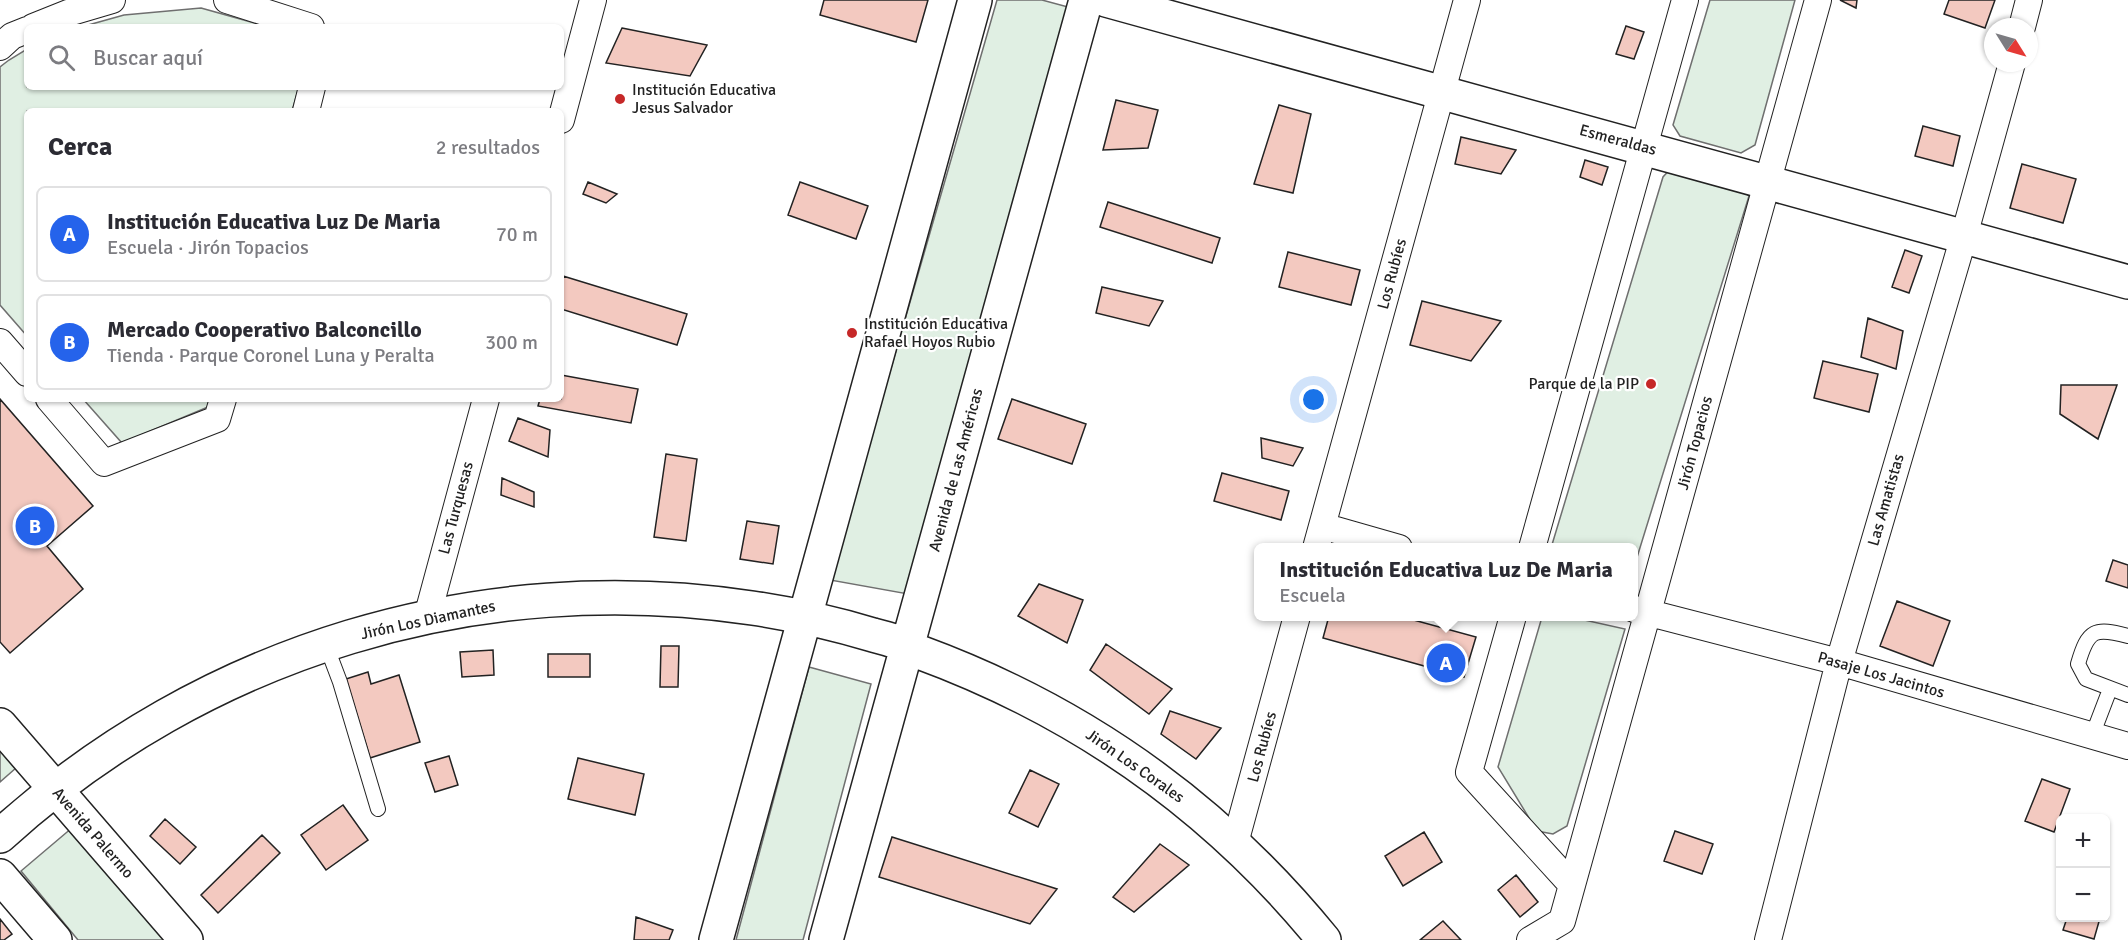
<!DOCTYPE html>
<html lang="es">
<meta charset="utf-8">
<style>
body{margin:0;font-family:Signika,sans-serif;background:#f7f7f7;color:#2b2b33}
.controls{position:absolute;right:18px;bottom:18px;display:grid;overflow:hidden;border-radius:9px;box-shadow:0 2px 4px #0004}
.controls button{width:54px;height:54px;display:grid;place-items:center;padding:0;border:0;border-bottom:2px solid #e1e1e2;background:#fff;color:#2b2b33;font:30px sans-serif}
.compass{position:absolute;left:1984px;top:18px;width:54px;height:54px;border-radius:50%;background:#fff;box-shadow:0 2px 4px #0004;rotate:127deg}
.you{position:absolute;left:1314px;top:400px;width:21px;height:21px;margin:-15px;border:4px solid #fff;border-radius:50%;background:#1a73e8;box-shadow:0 0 0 9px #1a73e833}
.badge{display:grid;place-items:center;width:39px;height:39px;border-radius:50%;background:#2563eb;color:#fff;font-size:20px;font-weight:700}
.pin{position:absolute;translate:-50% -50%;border:3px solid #fff;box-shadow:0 2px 6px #0006}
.popup{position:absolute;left:1254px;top:543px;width:384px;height:78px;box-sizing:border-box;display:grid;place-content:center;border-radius:9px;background:#fff;filter:drop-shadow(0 2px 4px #0005);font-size:20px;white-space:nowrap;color:#7c7c81}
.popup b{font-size:22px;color:#2b2b33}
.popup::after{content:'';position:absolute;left:50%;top:100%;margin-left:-12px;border:12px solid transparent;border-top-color:#fff}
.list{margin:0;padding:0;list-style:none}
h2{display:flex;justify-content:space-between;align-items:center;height:78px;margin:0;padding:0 24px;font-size:26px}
h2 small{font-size:20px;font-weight:400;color:#7c7c81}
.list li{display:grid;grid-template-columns:39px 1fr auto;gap:18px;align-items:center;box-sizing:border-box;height:96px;margin:0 12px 12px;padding:0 12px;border:2px solid #e1e1e2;border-radius:9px}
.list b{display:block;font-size:22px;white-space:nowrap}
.list p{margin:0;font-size:20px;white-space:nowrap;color:#7c7c81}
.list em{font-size:20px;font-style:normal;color:#7c7c81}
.icon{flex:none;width:33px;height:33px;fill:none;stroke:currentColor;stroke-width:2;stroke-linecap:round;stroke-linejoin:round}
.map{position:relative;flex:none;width:2128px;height:940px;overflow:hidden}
.search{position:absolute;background:#fff;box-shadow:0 2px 4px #0004;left:24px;top:24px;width:540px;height:66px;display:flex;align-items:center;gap:15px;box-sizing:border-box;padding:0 21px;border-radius:9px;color:#7c7c81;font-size:22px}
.panel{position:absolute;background:#fff;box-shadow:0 2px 4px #0004;left:24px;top:108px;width:540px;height:294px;border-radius:9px}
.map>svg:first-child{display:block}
.green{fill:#e0efe3;stroke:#6f6f6f;stroke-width:1.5}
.building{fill:#f3c9c0;stroke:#222;stroke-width:1.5}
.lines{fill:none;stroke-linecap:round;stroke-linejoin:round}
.lane-casing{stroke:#222;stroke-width:16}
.street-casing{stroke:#222;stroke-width:28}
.secondary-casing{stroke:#222;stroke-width:36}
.lane{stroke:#fff;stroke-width:14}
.street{stroke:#fff;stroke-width:26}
.secondary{stroke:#fff;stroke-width:33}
.poi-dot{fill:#c62828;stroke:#fff;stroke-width:2}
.labels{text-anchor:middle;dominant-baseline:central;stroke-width:4.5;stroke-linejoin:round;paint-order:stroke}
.poi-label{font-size:16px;fill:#222;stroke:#fff;text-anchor:start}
.street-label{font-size:16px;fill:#222;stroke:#fff}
</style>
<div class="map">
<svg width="2128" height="940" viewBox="0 0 2128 940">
<rect width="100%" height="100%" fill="#fff"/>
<!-- green -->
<path class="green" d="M 997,0 L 1042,0 L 1068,7 L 908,594 L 830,580 Z
M 1710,0 L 1795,0 L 1755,145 L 1741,153 L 1680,136 L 1673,125 Z
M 201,8 L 269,27 L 81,27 L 124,15 Z
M 27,49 L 27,87 L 299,87 L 292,111 L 27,111 L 27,336 L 0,305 L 0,67 L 9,60 Z
M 1673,166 L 1739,188 L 1749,196 L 1634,567 L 1634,548 L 1551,548 L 1663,177 Z
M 83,399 L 210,399 L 208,407 L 122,443 Z
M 1542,617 L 1571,617 L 1625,629 L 1567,826 L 1553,834 L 1537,831 L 1498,767 Z
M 809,667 L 871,684 L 803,940 L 736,940 Z
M 0,749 L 16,768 L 0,782 Z
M 73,827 L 167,940 L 78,940 L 21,871 Z"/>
<!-- building -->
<path class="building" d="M 824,0 L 928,0 L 916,42 L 820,15 Z
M 1840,0 L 1857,0 L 1856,8 Z
M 1949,0 L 1995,0 L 1985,28 L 1944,14 Z
M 1626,26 L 1644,32 L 1634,59 L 1616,54 Z
M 622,28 L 707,45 L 690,76 L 606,63 Z
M 1116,100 L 1158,110 L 1148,148 L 1103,150 Z
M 1279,105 L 1311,114 L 1293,193 L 1254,184 Z
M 1923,126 L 1960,136 L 1953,166 L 1915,156 Z
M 1461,137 L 1516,150 L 1501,174 L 1455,164 Z
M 1585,160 L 1608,167 L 1602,185 L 1580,177 Z
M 2022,164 L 2076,179 L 2063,223 L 2010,208 Z
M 588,182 L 617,194 L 606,203 L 583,194 Z
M 800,182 L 868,206 L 856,239 L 788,215 Z
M 1108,202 L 1220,238 L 1212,263 L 1100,227 Z
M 1905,250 L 1922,256 L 1909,293 L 1892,287 Z
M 1288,252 L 1360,270 L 1351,305 L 1279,287 Z
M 563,276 L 687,314 L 677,345 L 561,309 Z
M 1102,287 L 1163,301 L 1149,326 L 1096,313 Z
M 1422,301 L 1501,321 L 1471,361 L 1410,345 Z
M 1868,318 L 1903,331 L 1896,369 L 1861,357 Z
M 1823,361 L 1878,374 L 1869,412 L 1814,398 Z
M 561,375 L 638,389 L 631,423 L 538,406 L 540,399 L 561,399 Z
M 2061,385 L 2117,385 L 2098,439 L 2060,414 Z
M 0,399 L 93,506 L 47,546 L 83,589 L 10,653 L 0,642 Z
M 1012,399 L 1086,424 L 1072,464 L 998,439 Z
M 518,418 L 550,430 L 548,457 L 509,441 Z
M 1261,438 L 1303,448 L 1293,466 L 1262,458 Z
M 666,454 L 697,459 L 686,541 L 654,537 Z
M 1222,473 L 1289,491 L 1281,520 L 1214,501 Z
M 502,478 L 534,492 L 534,507 L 501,495 Z
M 747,521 L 779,526 L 773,564 L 740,559 Z
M 2113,560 L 2128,565 L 2128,588 L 2106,581 Z
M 1039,584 L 1083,600 L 1067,643 L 1018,616 Z
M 1897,601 L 1950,621 L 1933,666 L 1880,646 Z
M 1329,616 L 1399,616 L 1476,637 L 1464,677 L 1323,638 Z
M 1106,644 L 1172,689 L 1149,714 L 1090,670 Z
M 661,646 L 679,646 L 678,687 L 660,687 Z
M 493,650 L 494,675 L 462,677 L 460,652 Z
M 548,654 L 590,654 L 590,677 L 548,677 Z
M 368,672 L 371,684 L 399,675 L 420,742 L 370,758 L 346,679 Z
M 1170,711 L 1221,728 L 1196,759 L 1161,734 Z
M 449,756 L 458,785 L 435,792 L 425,763 Z
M 578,758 L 644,774 L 635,815 L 568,799 Z
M 1030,770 L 1059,784 L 1038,827 L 1009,813 Z
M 2042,779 L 2070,789 L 2054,832 L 2025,821 Z
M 343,805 L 368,840 L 326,870 L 301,835 Z
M 165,819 L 196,847 L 180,864 L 150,836 Z
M 1675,831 L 1713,844 L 1702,874 L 1664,861 Z
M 1424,832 L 1442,862 L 1403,886 L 1385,856 Z
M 262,835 L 280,853 L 218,913 L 201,895 Z
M 892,837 L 1057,889 L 1030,924 L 879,877 Z
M 1160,844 L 1189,865 L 1134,912 L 1113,897 Z
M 1516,875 L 1538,902 L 1520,917 L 1498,890 Z
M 636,917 L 673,930 L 669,940 L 634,940 Z
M 2067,918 L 2100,918 L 2094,939 L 2063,930 Z
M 0,919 L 12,934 L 4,940 L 0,940 Z
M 1443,921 L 1461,940 L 1420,940 Z"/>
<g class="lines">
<defs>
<path id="lane" d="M 2128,636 C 2095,627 2088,629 2078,664 L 2086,679 L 2128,695
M 326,645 L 340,682 L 378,809
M 2092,736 L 2110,689"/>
<path id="street" d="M 227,0 L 311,27
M 33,27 L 68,13 L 112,0
M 2022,27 L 2029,0
M 0,47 L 12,36 L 27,30
M 306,111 L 312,87
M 561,120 L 593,0
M 0,342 L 27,373
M 49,399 L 104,463 L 217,419 L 223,399
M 1322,526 L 1399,548
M 1316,548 L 1467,0
M 1532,548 L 1685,0
M 1634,609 L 1839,662 L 2128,746
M 1513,616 L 1469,772 L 1572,885
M 427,617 L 486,399
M 1235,843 L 1297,616
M 1530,940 L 1562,921 L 1818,0
M 1768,940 L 1839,662 L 1964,236 L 2012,63"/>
<path id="secondary" d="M 1106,0 L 2128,282
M 0,725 L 186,940
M 0,836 C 204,650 479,567 752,608 C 793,614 833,623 873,635 C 889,639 904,643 919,652 C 1080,711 1216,807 1324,940
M 0,876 L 55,940
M 716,940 L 975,0
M 826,940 L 1086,0"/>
</defs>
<!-- lane casing -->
<use href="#lane" class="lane-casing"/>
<!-- street casing -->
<use href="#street" class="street-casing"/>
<!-- secondary casing -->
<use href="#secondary" class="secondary-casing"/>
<!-- lane -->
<use href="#lane" class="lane"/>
<!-- street -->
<use href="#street" class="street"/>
<!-- secondary -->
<use href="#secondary" class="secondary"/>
</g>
<!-- markers -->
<g class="poi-dot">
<circle cx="620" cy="99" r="6"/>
<circle cx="852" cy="333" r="6"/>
<circle cx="1651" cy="384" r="6"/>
</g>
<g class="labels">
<!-- poi labels -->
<g class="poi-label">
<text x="632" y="90">Institución Educativa<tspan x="632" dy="18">Jesus Salvador</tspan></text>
<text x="864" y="324">Institución Educativa<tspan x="864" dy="18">Rafael Hoyos Rubio</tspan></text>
<text x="1639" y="384" text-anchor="end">Parque de la PIP</text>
</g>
<!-- street labels -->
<g class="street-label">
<text transform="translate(1618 140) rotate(15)">Esmeraldas</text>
<text transform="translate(1392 274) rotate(-75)">Los Rubíes</text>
<text transform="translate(1695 443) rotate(-75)">Jirón Topacios</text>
<text transform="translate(956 470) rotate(-75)">Avenida de Las Américas</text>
<text transform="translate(1886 500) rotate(-74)">Las Amatistas</text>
<text transform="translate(456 508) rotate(-75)">Las Turquesas</text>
<text transform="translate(428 620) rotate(-12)">Jirón Los Diamantes</text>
<text transform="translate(1881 675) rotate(16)">Pasaje Los Jacintos</text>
<text transform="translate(1262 747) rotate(-75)">Los Rubíes</text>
<text transform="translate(1135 766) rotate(35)">Jirón Los Corales</text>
<text transform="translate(93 833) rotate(49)">Avenida Palermo</text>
</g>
</g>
</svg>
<div class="controls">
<button>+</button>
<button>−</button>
</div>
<svg class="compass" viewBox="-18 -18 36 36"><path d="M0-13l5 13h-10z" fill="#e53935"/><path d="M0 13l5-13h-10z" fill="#7c7c81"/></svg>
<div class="you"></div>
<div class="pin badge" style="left:1446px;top:663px">A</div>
<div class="popup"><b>Institución Educativa Luz De Maria</b>Escuela</div>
<div class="pin badge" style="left:35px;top:526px">B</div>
<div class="search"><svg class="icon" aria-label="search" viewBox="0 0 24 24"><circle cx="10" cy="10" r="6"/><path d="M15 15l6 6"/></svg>Buscar aquí</div>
<section class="panel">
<h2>Cerca<small>2 resultados</small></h2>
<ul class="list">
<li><span class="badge">A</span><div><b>Institución Educativa Luz De Maria</b><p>Escuela · Jirón Topacios</p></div><em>70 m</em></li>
<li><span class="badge">B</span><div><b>Mercado Cooperativo Balconcillo</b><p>Tienda · Parque Coronel Luna y Peralta</p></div><em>300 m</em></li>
</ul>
</section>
</div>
